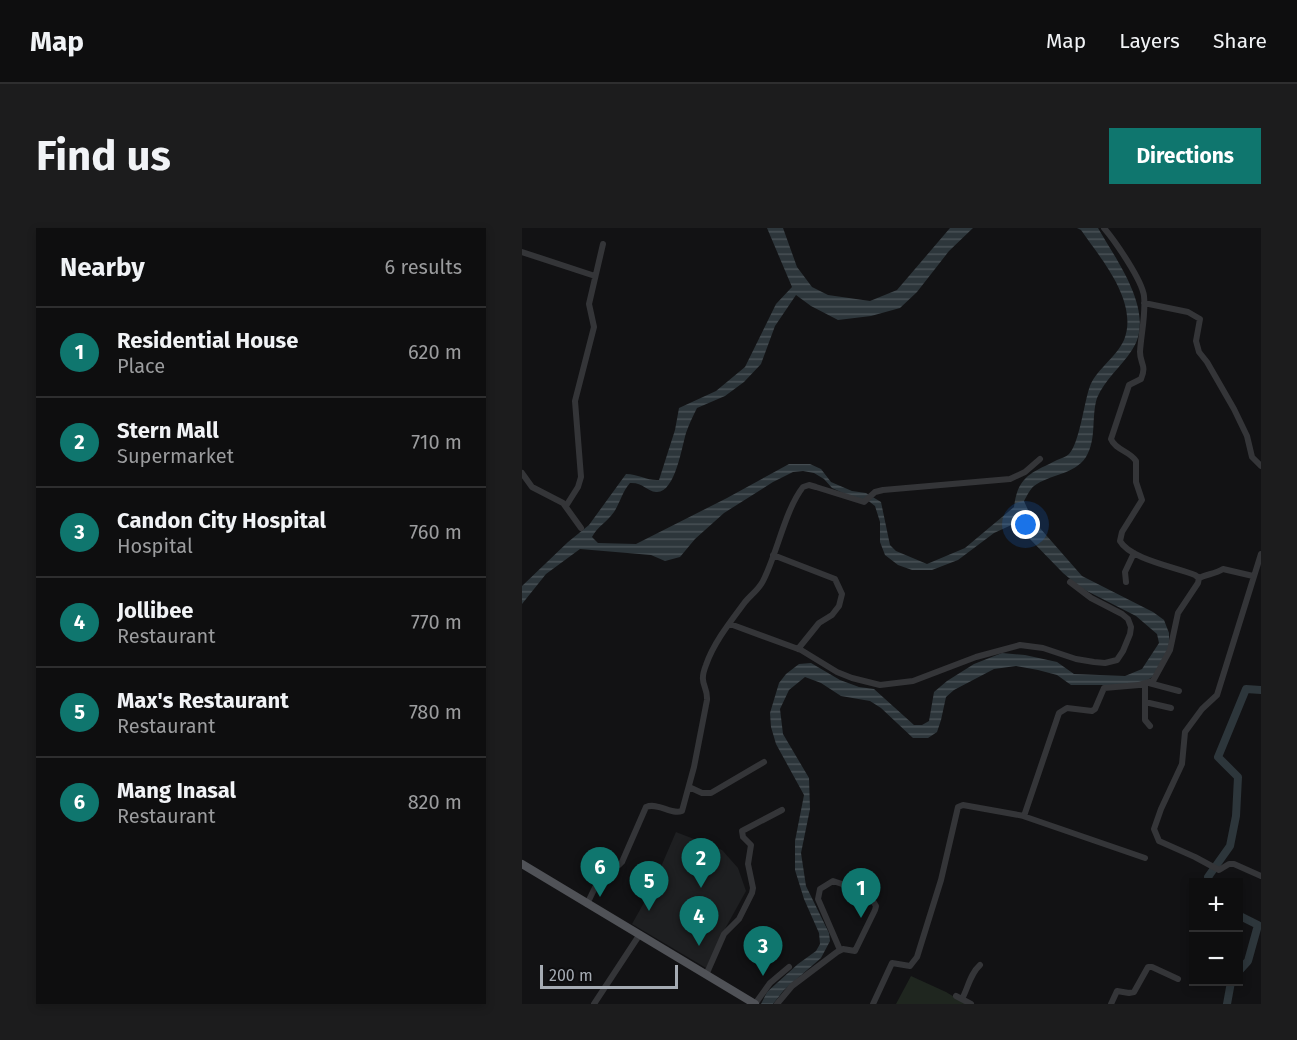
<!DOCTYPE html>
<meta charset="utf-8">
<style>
body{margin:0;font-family:"Fira Sans",sans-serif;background:#1c1c1d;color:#f1f3f6}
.controls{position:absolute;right:18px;bottom:18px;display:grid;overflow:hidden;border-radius:0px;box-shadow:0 3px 9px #0003}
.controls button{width:54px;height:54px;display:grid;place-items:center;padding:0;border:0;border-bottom:2px solid #2e2e2f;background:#0e0e0f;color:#f1f3f6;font:30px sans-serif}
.scale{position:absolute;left:18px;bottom:15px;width:138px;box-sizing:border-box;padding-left:6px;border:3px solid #a5abb3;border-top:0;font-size:16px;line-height:21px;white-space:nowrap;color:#a5abb3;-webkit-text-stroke:4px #0d0d0f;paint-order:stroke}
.you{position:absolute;left:504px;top:297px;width:21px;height:21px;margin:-15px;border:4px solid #fff;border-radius:50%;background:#1a73e8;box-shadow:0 0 0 9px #1a73e833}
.badge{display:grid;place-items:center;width:39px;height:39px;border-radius:50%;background:#0f766e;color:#fff;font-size:20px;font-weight:700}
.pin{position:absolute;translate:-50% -50px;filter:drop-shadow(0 2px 3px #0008)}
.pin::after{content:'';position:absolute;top:32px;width:21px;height:18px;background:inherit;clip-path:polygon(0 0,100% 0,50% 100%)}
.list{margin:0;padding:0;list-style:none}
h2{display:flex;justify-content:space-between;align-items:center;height:78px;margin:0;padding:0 24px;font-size:26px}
h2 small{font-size:20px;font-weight:400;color:#9b9c9e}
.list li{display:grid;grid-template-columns:39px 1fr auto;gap:18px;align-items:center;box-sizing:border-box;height:90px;padding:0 24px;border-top:2px solid #2e2e2f}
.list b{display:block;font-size:22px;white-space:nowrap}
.list p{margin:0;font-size:20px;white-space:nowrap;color:#9b9c9e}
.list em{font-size:20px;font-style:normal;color:#9b9c9e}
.map{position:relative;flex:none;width:739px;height:776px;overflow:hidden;border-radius:0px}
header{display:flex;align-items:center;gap:36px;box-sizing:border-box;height:84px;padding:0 30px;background:#0e0e0f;border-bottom:2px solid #2e2e2f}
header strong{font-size:28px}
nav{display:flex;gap:33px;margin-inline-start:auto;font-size:21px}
.intro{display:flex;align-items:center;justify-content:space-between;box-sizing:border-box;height:144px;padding:0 36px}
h1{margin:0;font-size:42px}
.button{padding:15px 27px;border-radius:0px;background:#0f766e;color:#fff;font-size:21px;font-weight:700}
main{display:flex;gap:36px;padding:0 36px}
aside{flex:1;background:#0e0e0f;border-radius:0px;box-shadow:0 3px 9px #0003}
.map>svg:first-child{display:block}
.built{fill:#1e1f21}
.green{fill:#1f261f}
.water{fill:url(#water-rules)}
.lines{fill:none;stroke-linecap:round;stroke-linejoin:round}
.river{stroke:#2d363b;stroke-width:8}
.minor{stroke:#343538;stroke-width:6}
.major{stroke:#505257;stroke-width:8}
</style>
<header>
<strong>Map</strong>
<nav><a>Map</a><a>Layers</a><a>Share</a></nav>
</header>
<div class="intro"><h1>Find us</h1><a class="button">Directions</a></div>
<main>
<aside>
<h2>Nearby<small>6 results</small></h2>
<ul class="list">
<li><span class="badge">1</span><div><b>Residential House</b><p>Place</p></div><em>620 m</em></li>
<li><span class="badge">2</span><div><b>Stern Mall</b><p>Supermarket</p></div><em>710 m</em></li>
<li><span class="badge">3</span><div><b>Candon City Hospital</b><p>Hospital</p></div><em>760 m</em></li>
<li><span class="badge">4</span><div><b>Jollibee</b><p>Restaurant</p></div><em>770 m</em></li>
<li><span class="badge">5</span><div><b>Max's Restaurant</b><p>Restaurant</p></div><em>780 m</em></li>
<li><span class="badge">6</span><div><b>Mang Inasal</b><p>Restaurant</p></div><em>820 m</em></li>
</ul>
</aside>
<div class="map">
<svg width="739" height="776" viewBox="0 0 739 776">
<defs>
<pattern id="water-rules" width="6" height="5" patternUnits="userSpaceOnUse" patternTransform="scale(1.5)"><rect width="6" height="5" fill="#2d363b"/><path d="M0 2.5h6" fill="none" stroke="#485055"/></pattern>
</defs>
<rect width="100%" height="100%" fill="#121214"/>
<!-- built -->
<path class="built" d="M 154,604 L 200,622 L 216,640 L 224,663 L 204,699 L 184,740 L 110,696 L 128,664 Z"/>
<!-- green -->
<path class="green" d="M 389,748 L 424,764 L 444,776 L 374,776 Z"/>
<!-- water -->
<path class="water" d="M 245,0 L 261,0 L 275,39 L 290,59 L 306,67 L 348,73 L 375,62 L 428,0 L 451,0 L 427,23 L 395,64 L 378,80 L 349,88 L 316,92 L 289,78 L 274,67 L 253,98 L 239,136 L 222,154 L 203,168 L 175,180 C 171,188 167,196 164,205 C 160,218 153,266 134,264 C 125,263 120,254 108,255 C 100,264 98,275 92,284 C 85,294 75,299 70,309 L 76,315 L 114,316 L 205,270 L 267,236 L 288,236 L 299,241 L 309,254 L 330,263 L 344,265 L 359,274 L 368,317 L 374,323 L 405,336 L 443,320 L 492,279 C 496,247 510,245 535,232 C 539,230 544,229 547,226 C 557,216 562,176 567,161 C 572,143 594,130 602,112 C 617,74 579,31 559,2 L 555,0 L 576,0 C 594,32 635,85 610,122 C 599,139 583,151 575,170 C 569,189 575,211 564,229 C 552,247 528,246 512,258 C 508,261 505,268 502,273 L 510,291 L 560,348 L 631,384 L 642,392 L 647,405 L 647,418 L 642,432 L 632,448 L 622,454 L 595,457 L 549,457 L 535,447 L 516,442 L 494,438 L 472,441 L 432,462 L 424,469 L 419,492 L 415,504 L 406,510 L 391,510 L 359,480 L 348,473 L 319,468 L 299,455 L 283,449 L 267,462 L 258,481 L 261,506 L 287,550 L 288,581 L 279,625 L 284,658 L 307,705 L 308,713 L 299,730 L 262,762 L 251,776 L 239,776 L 245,764 L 276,736 L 294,723 L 298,716 L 297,705 L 282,671 L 273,642 L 273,613 L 282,567 L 254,516 L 249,499 L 248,485 L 257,455 L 264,446 L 277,436 L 289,435 L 318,452 L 337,459 L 352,461 L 392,497 L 400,497 L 407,493 L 412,464 L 425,453 L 452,436 L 480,425 L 503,427 L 535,434 L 552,446 L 603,448 L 620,441 L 637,415 L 635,406 L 614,388 L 559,360 L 541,345 L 506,309 L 498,293 L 472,305 L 436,332 L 410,342 L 390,342 L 376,337 L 363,327 L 358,314 L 358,294 L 353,278 L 344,271 L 334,271 L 310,260 L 302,251 L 292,245 L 281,243 L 271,244 L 251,254 L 202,285 L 173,311 L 158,329 L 143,333 L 129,327 L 58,321 L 24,346 L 0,376 L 0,358 L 46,314 L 67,297 L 104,246 C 116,246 126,253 137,252 L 153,202 L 157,180 L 194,163 L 223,139 L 254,76 L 270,59 Z"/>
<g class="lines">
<!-- river -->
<path class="river" d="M 688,654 L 686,649 L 708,618 L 714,588 L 716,549 L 696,529 L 724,461 L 739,462
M 716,687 L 736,697 L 726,733 L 716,744
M 705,776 L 709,754"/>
<!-- minor -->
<path class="minor" d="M 0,24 L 73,48
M 622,75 L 666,84 L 678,91 L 674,113 L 677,124 L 685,134 L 712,181 L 725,208 L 730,229 L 739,238
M 0,245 L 10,259 L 41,275 L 59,300
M 44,278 L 56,259 L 59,249 L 53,173 L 72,99 L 67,76 L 81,16
M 739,326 L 695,467 L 680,481 L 663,504 L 660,536 L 639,581 L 632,601 L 637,613 L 673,629 L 697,642 L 707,636 L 712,636 L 739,648
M 251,327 L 313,351 L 320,366 L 317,378 L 310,387 L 297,395 L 276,421
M 677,350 C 685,346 693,346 701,341 L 731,348
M 604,354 L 603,344 L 612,325
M 208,396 L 279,422 L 315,444 L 330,450 L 358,457 L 391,453 L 454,429 L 498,417 L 521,420 L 554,431 L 572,434 L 583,435 L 595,432 L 601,423 L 608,406 L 609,399 L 606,391 L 600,386 L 569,370 L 548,354
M 627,455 L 657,463
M 623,456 L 623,492 L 628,498
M 623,474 L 649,480
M 167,559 L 180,565 L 189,565 L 242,534
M 501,588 L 623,630
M 65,676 L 84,637 L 97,637 L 100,634 L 124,579 C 136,574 149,587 160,583 L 172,539 L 185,472 C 186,457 176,457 184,437 C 192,414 209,393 223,374 C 229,367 237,361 241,353 C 255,326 263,282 281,259 L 287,257 L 294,259 L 342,274 L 353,264 L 361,262 L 488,251 L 503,244 L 518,231
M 184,747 L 202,706 L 217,691 L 230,665 L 231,660 L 226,636 L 229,617 L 221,609 L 220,603 L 260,582
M 434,768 L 449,776
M 440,771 C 446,760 448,746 458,737
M 72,776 L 118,706
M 233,776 L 248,755 L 267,739
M 255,776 L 270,758 L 315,724 L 321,721 L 333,723 L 353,682 L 354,678 L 351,673 L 320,656 L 311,653 L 298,661 L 296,671 L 318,722
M 351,776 L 370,735 L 388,738 L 395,729 L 419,652 L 436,579 L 441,577 L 502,588 L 537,485 L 545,480 L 570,483 L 573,481 L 582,460 L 617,457 L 631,453 L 648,422 L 656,385 L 676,355 L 677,350 L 673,347 C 653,339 608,331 598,313 L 600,304 L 620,272 L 614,254 L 614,233 C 608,223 593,222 589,211 L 607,157 L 619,151 C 625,137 618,136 618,124 C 619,106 624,87 622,68 C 620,52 593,13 582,0
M 589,776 L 595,763 L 607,765 L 612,764 L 626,739 L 630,739 L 656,751"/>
<!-- major -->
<path class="major" d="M 0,636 L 233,776"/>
</g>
</svg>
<div class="controls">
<button>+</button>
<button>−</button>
</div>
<div class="scale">200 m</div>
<div class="you"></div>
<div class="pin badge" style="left:339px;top:690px">1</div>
<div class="pin badge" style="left:179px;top:660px">2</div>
<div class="pin badge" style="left:241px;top:748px">3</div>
<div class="pin badge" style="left:177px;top:718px">4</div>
<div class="pin badge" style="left:127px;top:683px">5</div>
<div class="pin badge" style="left:78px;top:669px">6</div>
</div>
</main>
